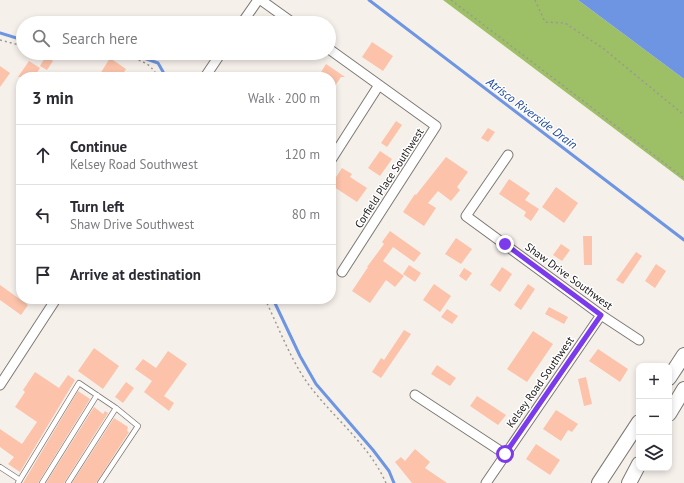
<!DOCTYPE html>
<meta charset="utf-8">
<style>
body{margin:0;font-family:"PT Sans",sans-serif;background:#f7f7f7;color:#2b2b33}
.controls{position:absolute;right:12px;bottom:12px;display:grid;overflow:hidden;border-radius:8px;box-shadow:0 2px 6px #0003}
.controls button{width:36px;height:36px;display:grid;place-items:center;padding:0;border:0;border-bottom:1px solid #e1e1e2;background:#fff;color:#2b2b33;font:20px sans-serif}
.stop{position:absolute;width:12px;height:12px;margin:-9px;border:3px solid #7c3aed;border-radius:50%;background:#fff}
.stop.end{background:#7c3aed;border-color:#fff;box-shadow:0 1px 4px #0008}
.list{margin:0;padding:0;list-style:none}
h2{display:flex;justify-content:space-between;align-items:center;height:52px;margin:0;padding:0 16px;font-size:17px}
h2 small{font-size:13px;font-weight:400;color:#7c7c81}
.list li{display:grid;grid-template-columns:26px 1fr auto;gap:12px;align-items:center;box-sizing:border-box;height:60px;padding:0 16px;border-top:1px solid #e1e1e2}
.list b{display:block;font-size:15px;white-space:nowrap}
.list p{margin:0;font-size:13px;white-space:nowrap;color:#7c7c81}
.list em{font-size:13px;font-style:normal;color:#7c7c81}
.icon{flex:none;width:22px;height:22px;fill:none;stroke:currentColor;stroke-width:2;stroke-linecap:round;stroke-linejoin:round}
.map{position:relative;flex:none;width:684px;height:483px;overflow:hidden}
.search{position:absolute;background:#fff;box-shadow:0 2px 6px #0003;left:16px;top:16px;width:320px;height:44px;display:flex;align-items:center;gap:10px;box-sizing:border-box;padding:0 14px;border-radius:22px;color:#7c7c81;font-size:15px}
.panel{position:absolute;background:#fff;box-shadow:0 2px 6px #0003;left:16px;top:72px;width:320px;height:232px;border-radius:16px}
.map>svg:first-child{display:block}
.forest{fill:#9dbf66}
.water{fill:#6d95e2}
.lines{fill:none;stroke-linecap:round;stroke-linejoin:round}
.stream{stroke:#6d95e2;stroke-width:3}
.building{fill:#fcc3aa}
.service-casing{stroke:#7e7975;stroke-width:6}
.minor-casing{stroke:#7e7975;stroke-width:11}
.primary-casing{stroke:#7e7975;stroke-width:16}
.path{stroke:#9d9995;stroke-width:1.5;stroke-dasharray:2 3;stroke-linecap:butt}
.service{stroke:#fff;stroke-width:4.5}
.minor{stroke:#fff;stroke-width:9}
.primary{stroke:#fff;stroke-width:14}
.route{stroke:#7c3aed;stroke-width:5}
.labels{text-anchor:middle;dominant-baseline:central;stroke-width:3;stroke-linejoin:round;paint-order:stroke}
.street-label{font-size:11px;fill:#191716;stroke:#fff}
.water-label{font-size:12px;font-style:italic;fill:#1e48a2;stroke:#fff}
</style>
<div class="map">
<svg width="684" height="483" viewBox="0 0 684 483">
<rect width="100%" height="100%" fill="#f6f0eb"/>
<!-- forest -->
<path class="forest" d="M 443,0 L 578,0 L 684,79 L 684,181 Z"/>
<!-- water -->
<path class="water" d="M 578,0 L 684,0 L 684,79 Z"/>
<g class="lines">
<!-- stream -->
<path class="stream" d="M 369,0 L 684,240
M 0,33 L 23,40
M 129,53 L 158,63 L 166,77
M 273,299 L 300,356 L 316,384 L 373,450 L 389,471 L 394,483"/>
</g>
<!-- building -->
<path class="building" d="M 372,42 L 393,56 L 383,71 L 362,57 Z
M 46,56 L 53,61 L 47,70 L 40,66 Z
M 110,58 L 126,69 L 121,77 L 105,77 L 100,74 Z
M 29,61 L 40,68 L 34,77 L 18,77 Z
M 326,64 L 345,77 L 341,77 L 331,92 L 331,77 L 318,77 Z
M 0,66 L 10,73 L 0,87 Z
M 396,121 L 402,125 L 387,147 L 381,143 Z
M 488,128 L 495,132 L 488,142 L 481,138 Z
M 380,151 L 392,159 L 380,176 L 368,168 Z
M 446,157 L 468,172 L 457,187 L 460,190 L 451,201 L 438,191 L 428,203 L 436,208 L 424,226 L 403,212 L 415,194 L 416,195 Z
M 342,168 L 352,174 L 350,177 L 367,188 L 357,202 L 331,185 Z
M 509,179 L 530,193 L 525,200 L 539,209 L 531,221 L 524,216 L 526,212 L 499,194 Z
M 556,187 L 578,203 L 564,223 L 542,207 Z
M 390,231 L 421,253 L 414,262 L 393,247 L 383,261 L 404,276 L 395,287 L 386,280 L 370,303 L 352,291 L 368,267 L 367,267 L 384,244 L 382,242 Z
M 583,236 L 592,236 L 592,265 L 584,265 Z
M 456,238 L 472,249 L 461,264 L 445,254 Z
M 561,244 L 570,250 L 562,261 L 553,255 Z
M 636,252 L 642,256 L 623,284 L 616,280 Z
M 656,264 L 666,271 L 655,288 L 645,281 Z
M 409,265 L 421,273 L 415,282 L 403,274 Z
M 502,267 L 512,274 L 500,292 L 490,285 Z
M 464,268 L 472,273 L 466,281 L 459,276 Z
M 434,284 L 451,296 L 440,312 L 423,300 Z
M 528,284 L 535,289 L 521,310 L 514,305 Z
M 0,285 L 28,305 L 21,315 L 0,300 Z
M 549,307 L 568,317 L 564,324 L 545,314 Z
M 447,309 L 458,316 L 452,324 L 441,317 Z
M 404,330 L 411,334 L 381,378 L 372,372 L 381,358 L 384,360 Z
M 533,331 L 553,344 L 527,382 L 507,369 Z
M 94,348 L 119,366 L 103,389 L 78,371 Z
M 598,349 L 628,369 L 620,382 L 589,361 Z
M 168,351 L 187,364 L 164,396 L 174,403 L 169,411 L 144,392 L 152,381 L 135,369 L 143,359 L 156,368 Z
M 437,365 L 456,378 L 450,386 L 431,374 Z
M 35,372 L 59,388 L 68,375 L 75,380 L 20,472 L 8,464 L 14,457 L 0,447 L 0,429 L 22,444 L 37,422 L 15,407 L 25,392 L 23,390 Z
M 586,377 L 592,404 L 584,406 L 578,379 Z
M 126,382 L 134,388 L 123,403 L 115,397 Z
M 78,391 L 90,399 L 38,483 L 23,483 Z
M 477,396 L 506,415 L 498,425 L 470,406 Z
M 94,407 L 103,414 L 105,411 L 108,413 L 64,483 L 46,483 Z
M 556,410 L 578,424 L 572,432 L 568,430 L 561,441 L 543,429 Z
M 114,418 L 128,427 L 127,431 L 129,432 L 96,483 L 72,483 Z
M 536,444 L 560,460 L 550,475 L 526,459 Z
M 415,449 L 430,462 L 425,468 L 447,483 L 412,483 L 395,462 L 401,457 L 405,461 Z"/>
<g class="lines">
<defs>
<path id="service" d="M 0,467 L 20,480
M 18,483 L 79,383 L 116,408 L 138,426 L 100,483
M 42,483 L 97,395
M 68,483 L 116,408"/>
<path id="minor" d="M 261,0 L 293,23
M 242,23 L 258,0
M 329,49 L 436,126 L 342,272
M 205,77 L 221,53
M 508,155 L 466,216 L 601,315 L 639,340
M 331,160 L 379,85
M 0,385 L 56,299
M 415,395 L 505,454
M 486,483 L 601,315"/>
<path id="primary" d="M 669,378 L 684,355
M 669,414 L 684,389
M 599,483 L 639,422
M 629,483 L 639,464"/>
</defs>
<!-- service casing -->
<use href="#service" class="service-casing"/>
<!-- minor casing -->
<use href="#minor" class="minor-casing"/>
<!-- primary casing -->
<use href="#primary" class="primary-casing"/>
<!-- path -->
<path class="path" d="M 451,0 L 684,178
M 535,0 L 545,22 L 565,23 L 604,49 L 684,115
M 0,40 L 23,46
M 74,53 C 91,54 129,55 143,62 C 150,65 154,70 158,77
M 265,299 C 277,324 289,355 304,378 C 329,415 368,442 386,483"/>
<!-- service -->
<use href="#service" class="service"/>
<!-- minor -->
<use href="#minor" class="minor"/>
<!-- primary -->
<use href="#primary" class="primary"/>
</g>
<g class="lines">
<!-- route -->
<path class="route" d="M 505,244 L 601,315 L 505,454"/>
</g>
<g class="labels">
<!-- street labels -->
<g class="street-label">
<text transform="translate(389 178) rotate(-57)">Corfield Place Southwest</text>
<text transform="translate(569 276) rotate(36)">Shaw Drive Southwest</text>
<text transform="translate(540 382) rotate(-55)">Kelsey Road Southwest</text>
</g>
<!-- water labels -->
<g class="water-label">
<text transform="translate(532 113) rotate(37)">Atrisco Riverside Drain</text>
</g>
</g>
</svg>
<div class="controls">
<button>+</button>
<button>−</button>
<button><svg class="icon" aria-label="layers" viewBox="0 0 24 24"><path d="M12 4l9 5-9 5-9-5zM3 14l9 5 9-5"/></svg></button>
</div>
<div class="stop" style="left:505px;top:454px"></div>
<div class="stop end" style="left:505px;top:244px"></div>
<div class="search"><svg class="icon" aria-label="search" viewBox="0 0 24 24"><circle cx="10" cy="10" r="6"/><path d="M15 15l6 6"/></svg>Search here</div>
<section class="panel">
<h2>3 min<small>Walk · 200 m</small></h2>
<ul class="list">
<li><svg class="icon" aria-label="ahead" viewBox="0 0 24 24"><path d="M12 20V5M6 11l6-6 6 6"/></svg><div><b>Continue</b><p>Kelsey Road Southwest</p></div><em>120 m</em></li>
<li><svg class="icon" aria-label="left" viewBox="0 0 24 24"><path d="M17 20v-9H6M10 6l-5 5 5 5"/></svg><div><b>Turn left</b><p>Shaw Drive Southwest</p></div><em>80 m</em></li>
<li><svg class="icon" aria-label="arrive" viewBox="0 0 24 24"><path d="M6 21V4h12l-3 4 3 4H6"/></svg><div><b>Arrive at destination</b></div></li>
</ul>
</section>
</div>
